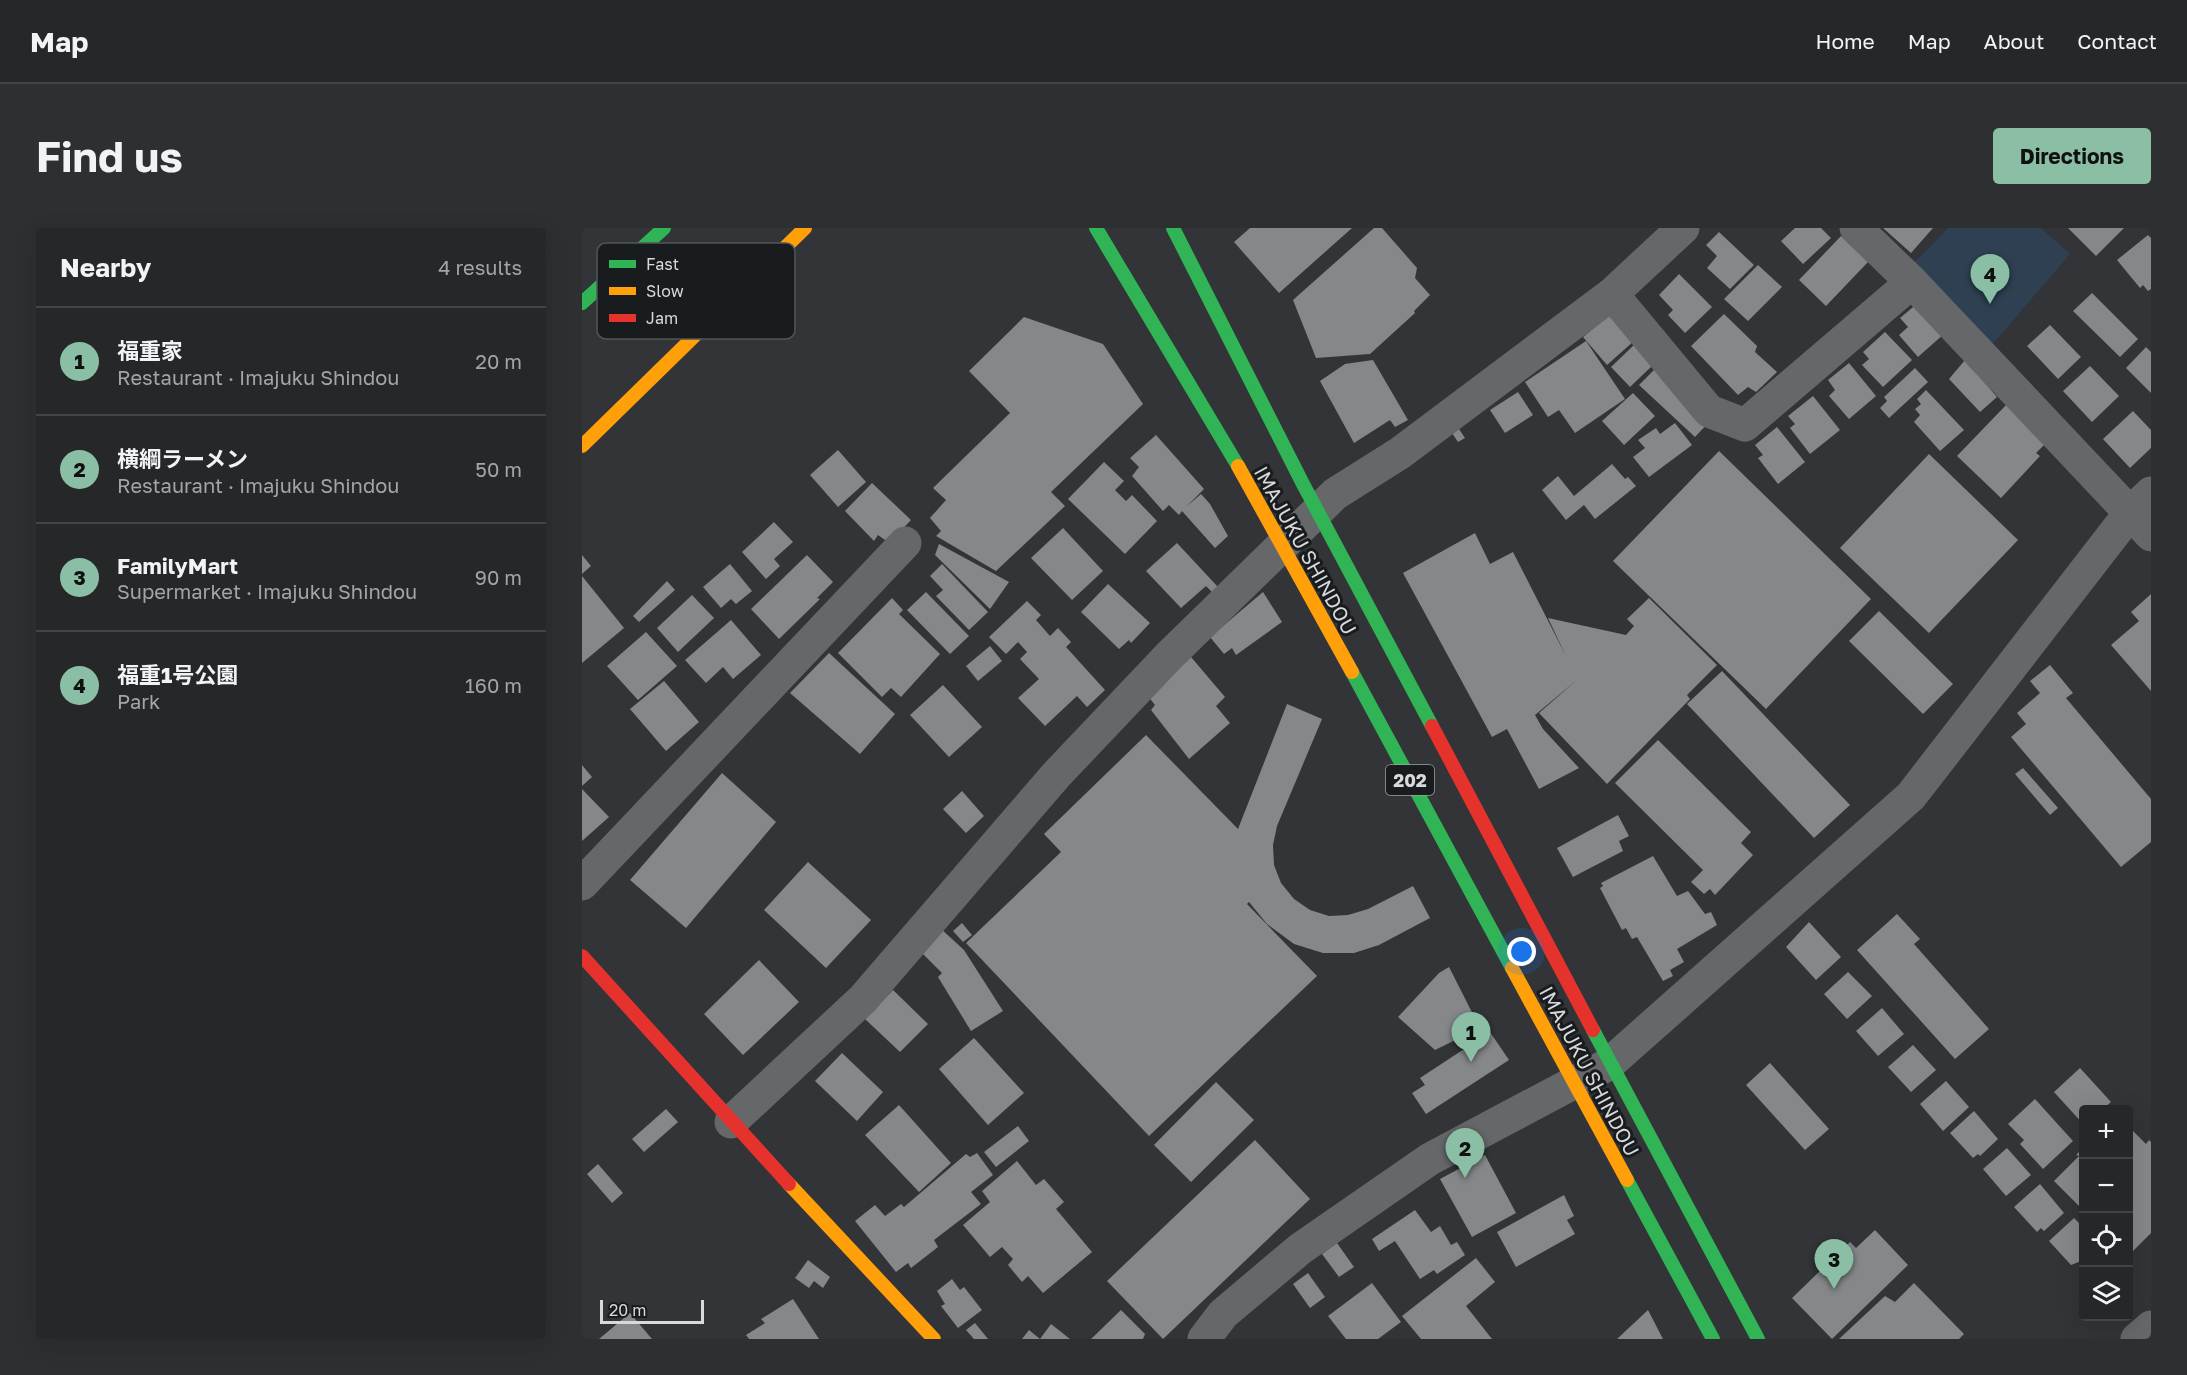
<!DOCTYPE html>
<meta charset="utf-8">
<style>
body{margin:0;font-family:"Golos Text","Noto Sans JP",sans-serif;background:#2e2f31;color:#f1f3f6}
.controls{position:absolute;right:18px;bottom:18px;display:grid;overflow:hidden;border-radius:6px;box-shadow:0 6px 24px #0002}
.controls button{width:54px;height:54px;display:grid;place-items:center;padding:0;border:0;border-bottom:2px solid #424446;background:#262729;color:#f1f3f6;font:30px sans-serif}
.scale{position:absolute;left:18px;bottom:15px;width:104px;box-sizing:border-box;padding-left:6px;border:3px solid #d7dadd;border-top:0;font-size:16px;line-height:21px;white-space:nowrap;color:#d7dadd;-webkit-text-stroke:4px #191c1e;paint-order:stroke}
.you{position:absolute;left:940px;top:724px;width:21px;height:21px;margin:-15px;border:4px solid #fff;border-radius:50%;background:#1a73e8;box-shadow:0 0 0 9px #1a73e833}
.badge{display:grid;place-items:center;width:39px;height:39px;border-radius:50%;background:#8abfa5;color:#111;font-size:20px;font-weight:700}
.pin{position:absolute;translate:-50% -50px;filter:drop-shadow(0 2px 3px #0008)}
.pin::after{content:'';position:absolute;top:32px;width:21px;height:18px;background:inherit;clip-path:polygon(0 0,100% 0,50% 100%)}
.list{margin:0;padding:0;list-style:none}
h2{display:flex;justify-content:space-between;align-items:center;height:78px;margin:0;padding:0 24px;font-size:26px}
h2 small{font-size:20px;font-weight:400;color:#a4a5a8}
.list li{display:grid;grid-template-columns:39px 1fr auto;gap:18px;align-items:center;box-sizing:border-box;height:108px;padding:0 24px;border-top:2px solid #424446}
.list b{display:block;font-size:22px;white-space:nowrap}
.list p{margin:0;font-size:20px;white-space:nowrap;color:#a4a5a8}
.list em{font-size:20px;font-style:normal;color:#a4a5a8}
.icon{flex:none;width:33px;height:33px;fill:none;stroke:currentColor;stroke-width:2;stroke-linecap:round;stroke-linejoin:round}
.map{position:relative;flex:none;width:1569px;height:1111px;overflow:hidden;border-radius:6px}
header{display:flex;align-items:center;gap:36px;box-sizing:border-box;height:84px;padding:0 30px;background:#262729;border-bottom:2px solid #424446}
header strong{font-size:28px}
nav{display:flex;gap:33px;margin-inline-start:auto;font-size:21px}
.intro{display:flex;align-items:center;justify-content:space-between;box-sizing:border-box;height:144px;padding:0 36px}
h1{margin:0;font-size:42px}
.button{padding:15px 27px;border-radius:6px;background:#8abfa5;color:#111;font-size:21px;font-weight:700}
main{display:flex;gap:36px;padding:0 36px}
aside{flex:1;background:#262729;border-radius:6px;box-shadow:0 6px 24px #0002}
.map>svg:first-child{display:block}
.green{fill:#2e4052}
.building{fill:#85878a}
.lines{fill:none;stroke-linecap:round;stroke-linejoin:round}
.street{stroke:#656768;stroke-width:33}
.fast{stroke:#30b455;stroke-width:14}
.slow{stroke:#ff9f0a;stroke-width:14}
.jam{stroke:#e5322d;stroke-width:14}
.labels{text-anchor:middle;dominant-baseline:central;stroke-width:6;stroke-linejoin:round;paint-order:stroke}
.shield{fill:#191c1e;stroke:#9ea1a4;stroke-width:1.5}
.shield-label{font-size:18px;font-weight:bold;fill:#d7dadd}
.street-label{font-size:20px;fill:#d7dadd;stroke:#191c1e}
.key{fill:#191c1e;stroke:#525557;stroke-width:1.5}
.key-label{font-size:16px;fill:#d7dadd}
</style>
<header>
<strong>Map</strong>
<nav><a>Home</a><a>Map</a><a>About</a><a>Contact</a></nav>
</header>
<div class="intro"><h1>Find us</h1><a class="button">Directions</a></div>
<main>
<aside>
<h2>Nearby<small>4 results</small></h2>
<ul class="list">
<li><span class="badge">1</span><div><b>福重家</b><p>Restaurant · Imajuku Shindou</p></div><em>20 m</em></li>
<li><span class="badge">2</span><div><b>横綱ラーメン</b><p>Restaurant · Imajuku Shindou</p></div><em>50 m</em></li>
<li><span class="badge">3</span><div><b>FamilyMart</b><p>Supermarket · Imajuku Shindou</p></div><em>90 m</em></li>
<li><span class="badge">4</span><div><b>福重1号公園</b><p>Park</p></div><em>160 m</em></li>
</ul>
</aside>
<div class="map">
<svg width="1569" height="1111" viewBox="0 0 1569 1111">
<rect width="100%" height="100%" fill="#323437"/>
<!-- green -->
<path class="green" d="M 1366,0 L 1459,0 L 1488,26 L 1410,117 L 1332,35 Z"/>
<!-- building -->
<path class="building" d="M 668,0 L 770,0 L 697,65 L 652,14 Z
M 792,0 L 800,0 L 835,40 L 833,50 L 848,67 L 832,83 L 833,85 L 788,126 L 734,130 L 711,72 Z
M 1213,0 L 1239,0 L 1249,10 L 1221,36 L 1199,13 Z
M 1301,0 L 1351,0 L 1329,25 Z
M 1486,0 L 1542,0 L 1514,28 Z
M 1137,4 L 1172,37 L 1148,61 L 1125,40 L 1135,28 L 1124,17 Z
M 1566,7 L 1569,10 L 1569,61 L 1566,63 L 1561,57 L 1558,60 L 1535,32 Z
M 1259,8 L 1286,34 L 1244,78 L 1217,52 Z
M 1176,37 L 1200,59 L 1166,93 L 1142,71 Z
M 1097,46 L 1130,79 L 1103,105 L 1086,87 L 1091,82 L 1077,67 Z
M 1510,65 L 1556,111 L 1538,129 L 1491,83 Z
M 1336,75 L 1363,105 L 1336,129 L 1317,107 L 1326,99 L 1318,90 Z
M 1030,85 L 1053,112 L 1025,137 L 1001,109 Z
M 1142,86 L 1175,118 L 1173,124 L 1195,144 L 1174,164 L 1166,159 L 1156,167 L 1109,118 Z
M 442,89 L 521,116 L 561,176 L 469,264 L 483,278 L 414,343 L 354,308 L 359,303 L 348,290 L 364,272 L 351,260 L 428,185 L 387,143 Z
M 1468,97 L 1499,129 L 1476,151 L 1445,118 Z
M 1303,104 L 1330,132 L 1301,159 L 1280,137 L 1287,131 L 1281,124 Z
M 1004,113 L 1043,171 L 993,205 L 977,182 L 966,189 L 943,154 Z
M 1052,117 L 1071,137 L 1048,159 L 1029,139 Z
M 1564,119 L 1569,124 L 1569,165 L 1544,140 Z
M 791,132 L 826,192 L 813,199 L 808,192 L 772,215 L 738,153 L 763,136 Z
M 1383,132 L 1415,169 L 1398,184 L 1367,151 Z
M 1267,135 L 1294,168 L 1267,191 L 1247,168 L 1253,162 L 1246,152 Z
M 1508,138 L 1537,168 L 1510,194 L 1481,163 Z
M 1074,140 L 1130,191 L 1113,209 L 1057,157 Z
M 1333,140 L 1346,154 L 1307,190 L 1298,180 L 1305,173 L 1302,169 Z
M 1344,162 L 1382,202 L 1358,223 L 1332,194 L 1338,187 L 1333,181 L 1339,176 L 1335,171 Z
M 936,164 L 951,187 L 923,205 L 908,182 Z
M 1051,165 L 1073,188 L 1042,217 L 1020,193 Z
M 1231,168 L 1258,202 L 1228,226 L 1208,200 L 1213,196 L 1206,188 Z
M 1425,176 L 1464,215 L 1454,225 L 1458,228 L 1419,270 L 1375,228 Z
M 1551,183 L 1569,202 L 1569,220 L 1548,240 L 1521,211 Z
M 1093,195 L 1110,217 L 1067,249 L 1051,229 L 1063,220 L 1056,212 L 1074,200 L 1078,206 Z
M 1195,199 L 1223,234 L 1196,256 L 1176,230 L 1181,227 L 1173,217 Z
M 877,201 L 883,210 L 876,214 L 870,205 Z
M 574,207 L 622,261 L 605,278 L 619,266 L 628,276 L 646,308 L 633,320 L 600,283 L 597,287 L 587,277 L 581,283 L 550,248 L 557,239 L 548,230 Z
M 256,222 L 284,254 L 256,279 L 228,247 Z
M 1137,223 L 1289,371 L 1184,481 L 1031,333 Z
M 1347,226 L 1436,312 L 1347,405 L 1258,320 Z
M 522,234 L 542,253 L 533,262 L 544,273 L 550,267 L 575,293 L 543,326 L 486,271 Z
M 1030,236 L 1043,251 L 1046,249 L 1054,258 L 1013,291 L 1002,277 L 984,292 L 960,262 L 976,248 L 992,268 Z
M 290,255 L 329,292 L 310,312 L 307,309 L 303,312 L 296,307 L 292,313 L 263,283 Z
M 192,294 L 211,314 L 192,331 L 198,338 L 184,351 L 160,324 Z
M 481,300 L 521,343 L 490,372 L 449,330 Z
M 893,305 L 908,336 L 931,324 L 984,428 L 966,390 L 1044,407 L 1052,398 L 1045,391 L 1067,370 L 1135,437 L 1105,467 L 1108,471 L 1025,556 L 957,485 L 996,451 L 953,487 L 961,501 L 997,540 L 957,561 L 925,501 L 910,509 L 821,345 Z
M 595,315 L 636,359 L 630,364 L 624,358 L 599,380 L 564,343 Z
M 357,316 L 427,354 L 408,381 L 353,327 Z
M 0,327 L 9,338 L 0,346 Z
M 225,327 L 251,354 L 235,370 L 238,371 L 197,411 L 169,381 Z
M 148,336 L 170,363 L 154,376 L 149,371 L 139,380 L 121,359 Z
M 360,336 L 406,384 L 387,402 L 354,368 L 361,362 L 348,348 Z
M 0,348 L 42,400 L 0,435 Z
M 85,353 L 93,362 L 57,394 L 51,388 Z
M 526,356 L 568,395 L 549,415 L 547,412 L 537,421 L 499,384 Z
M 344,364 L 387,408 L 368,426 L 325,382 Z
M 681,364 L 700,394 L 654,427 L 650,420 L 642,426 L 628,409 Z
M 1569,366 L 1569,463 L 1529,417 L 1557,393 L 1549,384 Z
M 110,367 L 132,390 L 96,424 L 75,400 Z
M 310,370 L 321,382 L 317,386 L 358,426 L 319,469 L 309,460 L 300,469 L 256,425 Z
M 445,373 L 459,387 L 454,392 L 468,408 L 476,400 L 489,414 L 484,419 L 523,462 L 505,479 L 495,468 L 463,498 L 436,470 L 457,451 L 438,431 L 445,424 L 436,414 L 424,426 L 407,409 Z
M 1297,383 L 1371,456 L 1341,486 L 1267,413 Z
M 149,392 L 179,427 L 151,451 L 141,439 L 124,455 L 103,432 Z
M 64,404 L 95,438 L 56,472 L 25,438 Z
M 408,418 L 420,433 L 396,453 L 384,438 Z
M 247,425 L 313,486 L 278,526 L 208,465 Z
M 609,429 L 643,469 L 634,478 L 648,495 L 607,531 L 569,482 L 573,477 L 565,467 Z
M 1468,437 L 1491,465 L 1484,470 L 1569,571 L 1569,614 L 1539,639 L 1429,509 L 1444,496 L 1435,485 L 1458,465 L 1448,453 Z
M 1140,443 L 1268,577 L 1232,610 L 1105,476 Z
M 82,453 L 117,494 L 84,523 L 48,481 Z
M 361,457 L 400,499 L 367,529 L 328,487 Z
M 705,476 L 740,491 L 695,598 L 691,617 L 692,637 L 699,655 L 712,671 L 728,682 L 747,688 L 766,687 L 786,681 L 831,658 L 848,690 L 797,717 L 772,725 L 741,725 L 712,716 L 685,696 L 667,674 L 665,676 L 735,748 L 567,908 L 384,715 L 479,624 L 462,606 L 564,507 L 656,601 Z
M 1076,512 L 1169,604 L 1159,615 L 1171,627 L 1133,667 L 1128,661 L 1122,666 L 1109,654 L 1121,642 L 1033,555 Z
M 0,537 L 10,549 L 0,558 Z
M 1441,540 L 1476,580 L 1468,587 L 1433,546 Z
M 140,545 L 194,594 L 104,700 L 48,652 Z
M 0,561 L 27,589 L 0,613 Z
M 380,563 L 402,588 L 384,605 L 361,581 Z
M 1036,587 L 1047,608 L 1037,613 L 1041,623 L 991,649 L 975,620 Z
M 1071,628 L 1095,668 L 1106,663 L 1123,686 L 1129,684 L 1135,697 L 1095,721 L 1102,734 L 1088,742 L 1091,748 L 1081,753 L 1055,709 L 1050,711 L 1044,700 L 1040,702 L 1018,660 L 1021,658 L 1019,655 Z
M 226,634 L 289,692 L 244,740 L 182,682 Z
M 1315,686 L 1338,711 L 1332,716 L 1407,801 L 1373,831 L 1275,722 Z
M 1227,694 L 1259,729 L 1234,752 L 1204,719 Z
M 380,695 L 390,707 L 381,714 L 371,703 Z
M 357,699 L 382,722 L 421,783 L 389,803 L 356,749 L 360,745 L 335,720 Z
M 177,732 L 217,774 L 161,827 L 122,786 Z
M 867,739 L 898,800 L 853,822 L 816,789 L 857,745 Z
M 1266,744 L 1290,768 L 1265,791 L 1242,766 Z
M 311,762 L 346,796 L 318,824 L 283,791 Z
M 1300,780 L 1322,806 L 1296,828 L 1274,803 Z
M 908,804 L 927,832 L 844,886 L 830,865 L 843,857 L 838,850 Z
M 392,810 L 442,865 L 406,897 L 357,841 Z
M 1331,817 L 1354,842 L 1329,864 L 1306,839 Z
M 260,825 L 301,864 L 275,893 L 233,853 Z
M 1188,835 L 1247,901 L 1223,922 L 1164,857 Z
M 1498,840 L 1529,874 L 1520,882 L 1502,882 L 1502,897 L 1472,864 Z
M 1364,853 L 1387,879 L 1361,903 L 1338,876 Z
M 634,854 L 672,892 L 609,954 L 572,917 Z
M 1453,871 L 1491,913 L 1461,941 L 1438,916 L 1442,912 L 1426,896 Z
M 317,877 L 369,935 L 337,964 L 283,907 Z
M 84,881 L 96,894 L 62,924 L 50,911 Z
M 1392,883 L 1416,911 L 1398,928 L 1396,926 L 1391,930 L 1368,905 Z
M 436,898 L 447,913 L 414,939 L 402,924 Z
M 1546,898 L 1564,916 L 1567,912 L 1569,914 L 1569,1005 L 1548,1026 Z
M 673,912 L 728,971 L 581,1111 L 525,1053 Z
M 1502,919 L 1502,983 L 1472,953 L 1497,928 L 1494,927 Z
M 1425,920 L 1449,947 L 1424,968 L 1401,941 Z
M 395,925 L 411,947 L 389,964 L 399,976 L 352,1012 L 356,1019 L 329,1040 L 326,1035 L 314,1044 L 273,993 L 293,977 L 303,988 L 319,976 L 322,979 L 384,926 L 388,929 Z
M 903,927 L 934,985 L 890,1009 L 858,951 Z
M 435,933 L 454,957 L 462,951 L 482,974 L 474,981 L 510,1024 L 461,1065 L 446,1048 L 440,1054 L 426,1037 L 431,1031 L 420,1019 L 408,1029 L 381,997 L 408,974 L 400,963 Z
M 16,936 L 41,965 L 30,975 L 5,946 Z
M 1458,956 L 1482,985 L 1462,1003 L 1459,1000 L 1455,1004 L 1432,979 Z
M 982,967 L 992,988 L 985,992 L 993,1006 L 934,1039 L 915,1004 Z
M 833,982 L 849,1004 L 858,998 L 869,1017 L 875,1014 L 883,1027 L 855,1046 L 852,1042 L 838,1051 L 813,1013 L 797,1023 L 790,1011 Z
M 1492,990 L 1502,1000 L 1502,1032 L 1489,1037 L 1467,1013 Z
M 1293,1002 L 1326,1037 L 1250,1111 L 1210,1070 L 1268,1014 L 1274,1020 Z
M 755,1015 L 772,1039 L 757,1049 L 740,1026 Z
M 894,1030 L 913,1054 L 884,1078 L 910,1111 L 839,1111 L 820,1088 Z
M 226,1032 L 248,1049 L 241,1060 L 232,1053 L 227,1060 L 213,1050 Z
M 726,1045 L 743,1069 L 728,1080 L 711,1056 Z
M 370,1051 L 378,1062 L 382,1059 L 400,1082 L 376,1100 L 359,1078 L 363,1076 L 355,1063 Z
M 790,1055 L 819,1094 L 796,1111 L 764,1111 L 746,1088 Z
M 1332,1055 L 1382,1106 L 1377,1111 L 1257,1111 L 1303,1068 L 1313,1074 Z
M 211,1071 L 237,1111 L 167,1111 L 164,1107 L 183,1095 L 179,1091 Z
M 539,1082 L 563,1106 L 561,1111 L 509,1111 Z
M 1066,1082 L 1081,1111 L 1035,1111 Z
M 48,1085 L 70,1111 L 17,1111 Z
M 393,1095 L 406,1111 L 392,1111 L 384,1102 Z
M 469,1096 L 488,1111 L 458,1111 Z
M 447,1102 L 458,1111 L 440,1111 Z"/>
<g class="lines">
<!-- street -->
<path class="street" d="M 1274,0 L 1330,54
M 1030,66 L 1127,183 L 1163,197 L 1330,54 L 1569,307
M 0,656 L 323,315
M 149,894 L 281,771 L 475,546 L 587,428 L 753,266 L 818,225 L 1030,66 L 1101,0
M 622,1111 L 641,1086 L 718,1021 L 848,931 L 1027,836 L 1329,568 L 1548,285 L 1569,265
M 1555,1111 L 1569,1099"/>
<!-- fast -->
<path class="fast" d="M 514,0 L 656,238
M 591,0 L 721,256 L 850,498
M 0,75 L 82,0
M 770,444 L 930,740
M 1011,802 L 1176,1111
M 1045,952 L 1131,1111"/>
<!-- slow -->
<path class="slow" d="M 0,218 L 223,0
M 656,238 L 770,444
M 930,740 L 1045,952
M 207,956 L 352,1111"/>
<!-- jam -->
<path class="jam" d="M 850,498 L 1011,802
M 0,728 L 207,956"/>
</g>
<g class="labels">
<!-- shield labels -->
<rect class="shield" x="804" y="537" width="48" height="30" rx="4.5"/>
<g class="shield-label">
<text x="828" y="552">202</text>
</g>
<!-- street labels -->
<g class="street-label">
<text transform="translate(724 322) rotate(61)">IMAJUKU SHINDOU</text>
<text transform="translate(1008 843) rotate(62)">IMAJUKU SHINDOU</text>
</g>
</g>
<!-- legend -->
<rect x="15" y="15" width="198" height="96" rx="9" class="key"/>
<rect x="27" y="32" width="27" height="8" fill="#30b455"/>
<rect x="27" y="59" width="27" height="8" fill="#ff9f0a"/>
<rect x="27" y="86" width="27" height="8" fill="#e5322d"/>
<g class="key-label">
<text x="64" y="42">Fast</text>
<text x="64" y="69">Slow</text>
<text x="64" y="96">Jam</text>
</g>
</svg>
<div class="controls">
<button>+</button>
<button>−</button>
<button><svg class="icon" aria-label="locate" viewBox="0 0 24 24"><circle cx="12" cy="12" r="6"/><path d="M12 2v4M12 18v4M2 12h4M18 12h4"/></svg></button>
<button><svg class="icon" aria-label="layers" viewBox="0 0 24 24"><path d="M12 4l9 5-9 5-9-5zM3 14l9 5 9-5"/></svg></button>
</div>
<div class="scale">20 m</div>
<div class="you"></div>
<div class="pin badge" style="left:889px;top:834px">1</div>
<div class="pin badge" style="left:883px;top:950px">2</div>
<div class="pin badge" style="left:1252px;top:1061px">3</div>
<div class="pin badge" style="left:1408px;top:76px">4</div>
</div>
</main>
